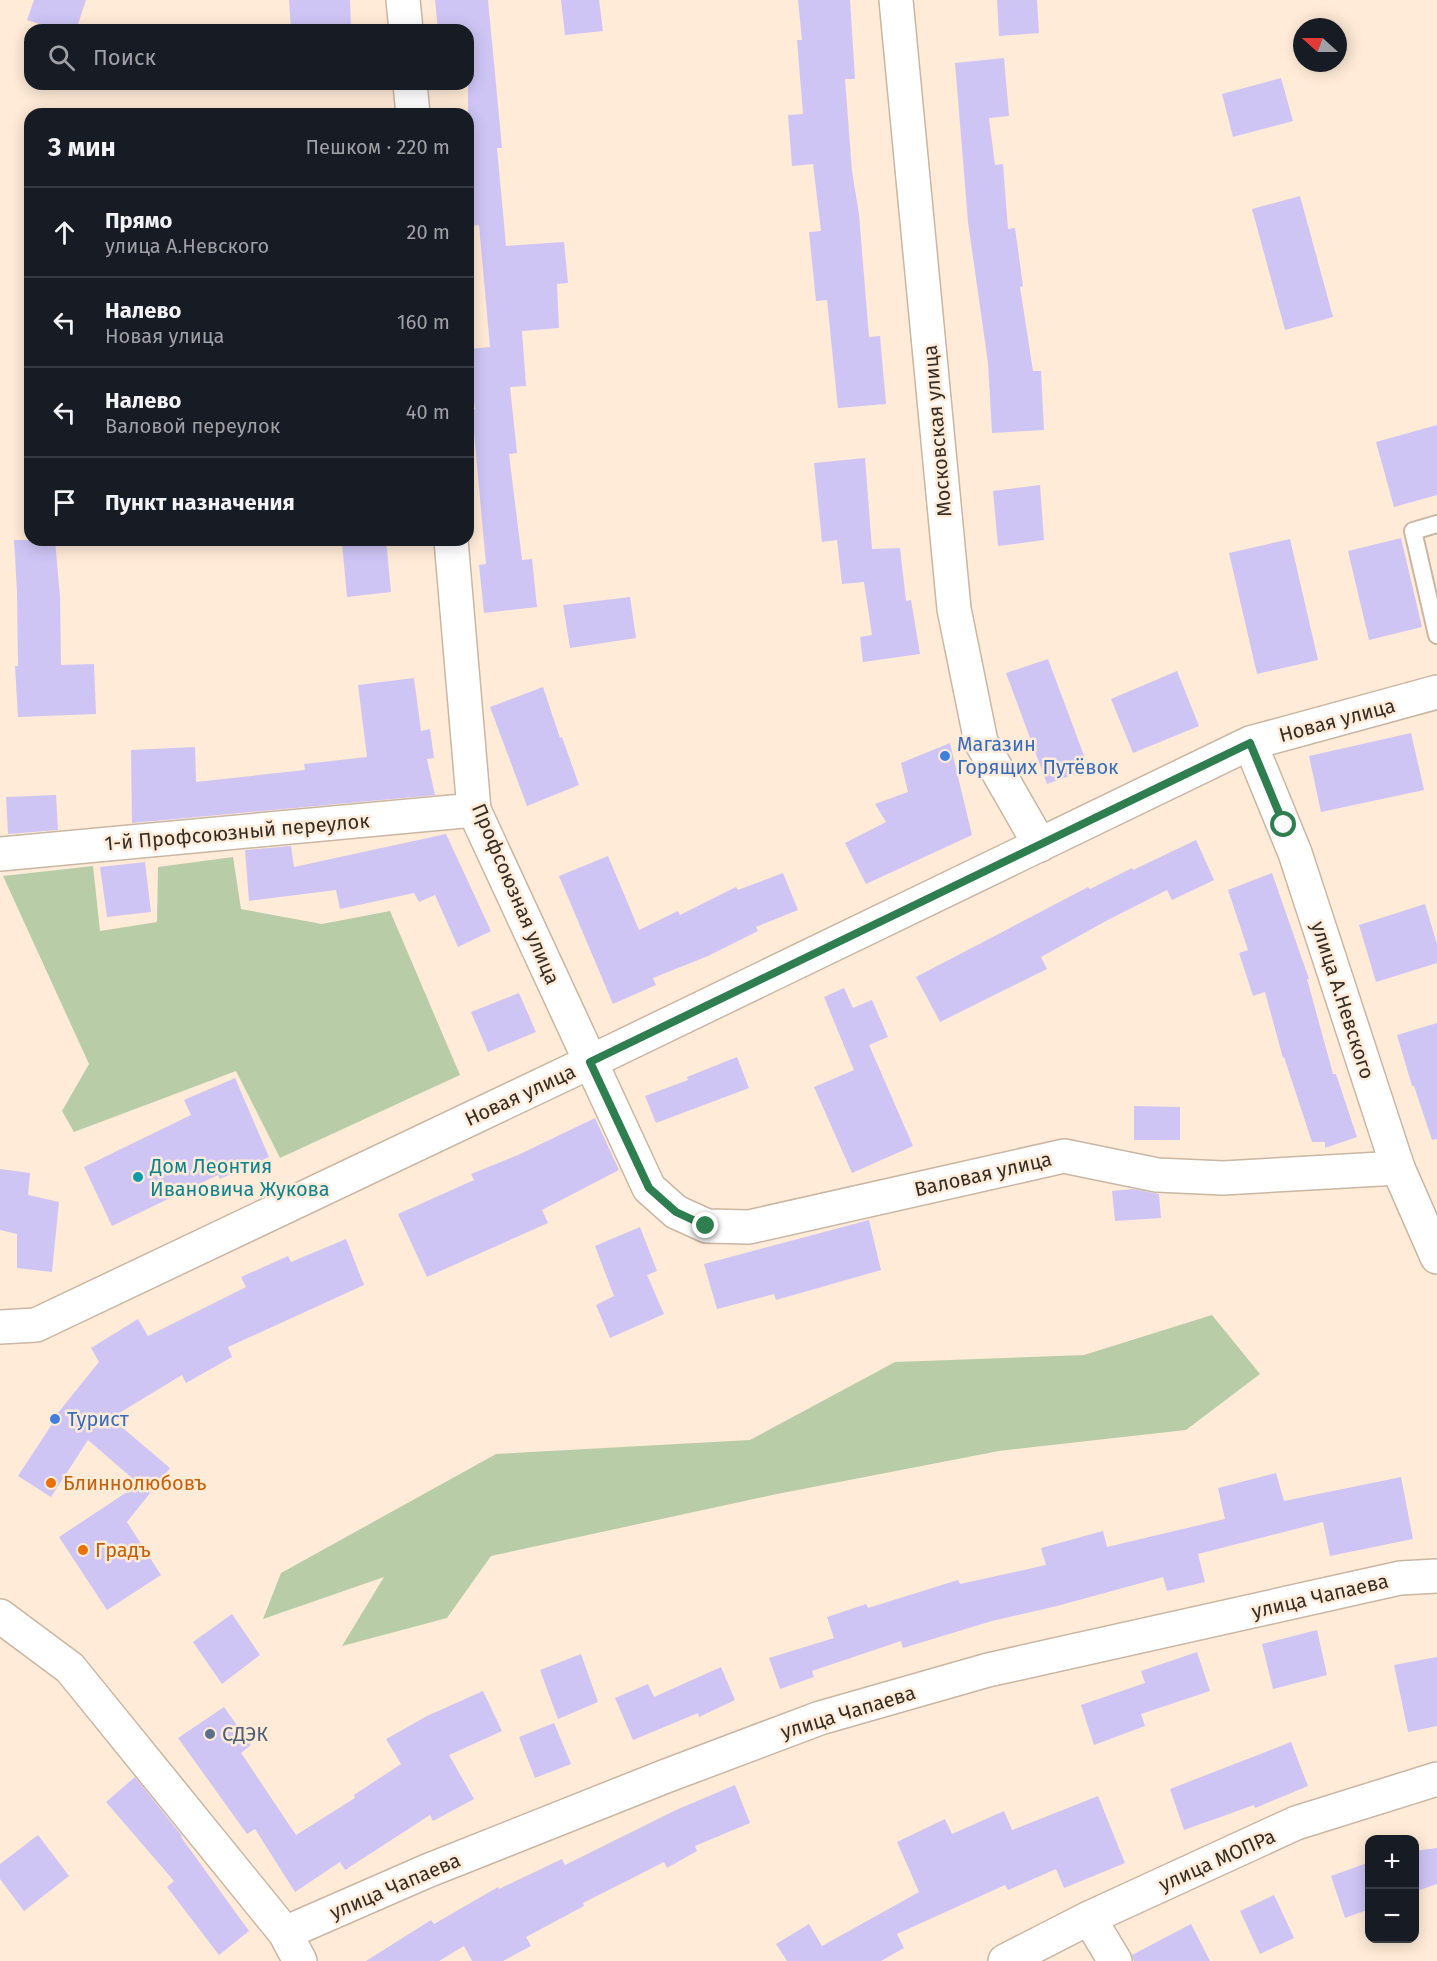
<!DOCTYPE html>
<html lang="ru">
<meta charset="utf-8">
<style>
body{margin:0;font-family:"Fira Sans",sans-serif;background:#242831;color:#f1f3f6}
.controls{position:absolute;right:18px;bottom:18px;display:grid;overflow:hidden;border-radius:12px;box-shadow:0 3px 15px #0003}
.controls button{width:54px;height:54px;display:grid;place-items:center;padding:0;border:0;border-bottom:2px solid #363941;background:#171b24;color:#f1f3f6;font:30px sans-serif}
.compass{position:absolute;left:1293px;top:18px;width:54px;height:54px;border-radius:50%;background:#171b24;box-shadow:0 3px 15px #0003;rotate:291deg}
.stop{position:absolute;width:18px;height:18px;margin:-14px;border:4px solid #2f7e4f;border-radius:50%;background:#fff}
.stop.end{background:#2f7e4f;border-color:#fff;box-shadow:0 2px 6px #0008}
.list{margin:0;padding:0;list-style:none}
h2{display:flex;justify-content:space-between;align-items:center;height:78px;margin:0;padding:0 24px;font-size:26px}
h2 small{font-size:20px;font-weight:400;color:#9ea1a6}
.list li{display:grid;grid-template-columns:39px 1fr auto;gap:18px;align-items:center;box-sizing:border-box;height:90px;padding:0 24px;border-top:2px solid #363941}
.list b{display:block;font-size:22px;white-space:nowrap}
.list p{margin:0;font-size:20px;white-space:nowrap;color:#9ea1a6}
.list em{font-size:20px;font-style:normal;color:#9ea1a6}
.icon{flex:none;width:33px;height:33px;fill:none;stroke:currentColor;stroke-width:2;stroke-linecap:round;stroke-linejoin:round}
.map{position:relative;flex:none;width:1437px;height:1961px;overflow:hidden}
.search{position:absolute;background:#171b24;box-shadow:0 3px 15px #0003;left:24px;top:24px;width:450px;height:66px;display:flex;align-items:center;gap:15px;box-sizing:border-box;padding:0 21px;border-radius:18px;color:#9ea1a6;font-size:22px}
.panel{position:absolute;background:#171b24;box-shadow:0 3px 15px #0003;left:24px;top:108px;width:450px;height:438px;border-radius:18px}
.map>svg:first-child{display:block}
.green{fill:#b8cda7}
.building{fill:#cec5f5}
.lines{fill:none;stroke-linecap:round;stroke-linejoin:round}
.service-casing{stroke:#c9b6a3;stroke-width:20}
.minor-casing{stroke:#c9b6a3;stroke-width:36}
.tertiary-casing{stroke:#c9b6a3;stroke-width:36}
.service{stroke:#fff;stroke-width:16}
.minor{stroke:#fff;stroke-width:33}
.tertiary{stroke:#fff;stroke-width:33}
.route{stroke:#2f7e4f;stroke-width:8}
.shop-dot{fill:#3f7fe0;stroke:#ffebd7;stroke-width:2}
.culture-dot{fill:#0f9aa8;stroke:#ffebd7;stroke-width:2}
.food-dot{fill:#e8710a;stroke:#ffebd7;stroke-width:2}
.service-dot{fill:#5c6f8a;stroke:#ffebd7;stroke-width:2}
.labels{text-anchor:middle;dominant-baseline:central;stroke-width:5;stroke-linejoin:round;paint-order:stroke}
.street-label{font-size:20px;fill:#342d25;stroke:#ffebd7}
.shop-label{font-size:20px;fill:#366cbe;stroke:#ffebd7;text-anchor:start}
.culture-label{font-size:20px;fill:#0d838f;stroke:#ffebd7;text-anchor:start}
.food-label{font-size:20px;fill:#c56008;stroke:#ffebd7;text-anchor:start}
.service-label{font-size:20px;fill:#4e5e75;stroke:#ffebd7;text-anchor:start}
</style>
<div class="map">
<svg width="1437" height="1961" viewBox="0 0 1437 1961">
<rect width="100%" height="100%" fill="#ffebd7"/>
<!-- green -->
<path class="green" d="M 233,857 L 241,909 L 322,924 L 390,911 L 460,1075 L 280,1158 L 236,1071 L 74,1132 L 62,1111 L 89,1064 L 3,876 L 93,866 L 100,931 L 157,922 L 158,867 Z
M 1212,1315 L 1260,1374 L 1186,1430 L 999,1451 L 777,1494 L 491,1556 L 447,1618 L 342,1646 L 384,1577 L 263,1619 L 281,1573 L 496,1454 L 750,1440 L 895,1362 L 1084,1355 Z"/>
<!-- building -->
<path class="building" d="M 34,0 L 86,0 L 76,30 L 58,30 L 27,20 Z
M 289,0 L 350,0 L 351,30 L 291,30 Z
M 435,0 L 488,0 L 502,148 L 497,148 L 506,246 L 564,242 L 568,283 L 557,284 L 559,328 L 522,331 L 526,386 L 510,387 L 517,453 L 509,454 L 522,560 L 532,559 L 537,607 L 484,613 L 479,565 L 486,564 L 472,410 L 475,409 L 468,349 L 490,347 L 479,225 L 468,226 L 468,30 L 438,30 Z
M 561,0 L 599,0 L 603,31 L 565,35 Z
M 798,0 L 850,0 L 855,79 L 845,79 L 852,171 L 859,214 L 869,337 L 880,336 L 886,404 L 838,408 L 827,300 L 816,301 L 809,232 L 821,231 L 813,164 L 792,166 L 788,115 L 803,114 L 797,40 L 802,40 Z
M 997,0 L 1037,0 L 1039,33 L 999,36 Z
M 1004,58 L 1009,116 L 989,118 L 995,165 L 1003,164 L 1008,229 L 1015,228 L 1023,286 L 1020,287 L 1033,371 L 1041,371 L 1044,430 L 992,433 L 988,363 L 968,222 L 955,63 Z
M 1281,78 L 1293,121 L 1233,137 L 1222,94 Z
M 1300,196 L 1333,317 L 1285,330 L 1252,209 Z
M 1437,425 L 1437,495 L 1394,507 L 1376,442 Z
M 865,458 L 872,549 L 900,548 L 906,601 L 911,600 L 920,654 L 863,662 L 860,637 L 872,635 L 864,582 L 842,584 L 837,540 L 822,542 L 814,463 Z
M 1040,485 L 1044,540 L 998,546 L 993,491 Z
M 1401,538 L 1422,627 L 1369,640 L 1348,551 Z
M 1290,539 L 1318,660 L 1257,674 L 1229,553 Z
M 14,540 L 55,540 L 60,597 L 61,665 L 94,664 L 96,714 L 18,717 L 15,666 L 18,666 L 17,591 Z
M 372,540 L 386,540 L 391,592 L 347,597 L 342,543 Z
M 630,597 L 636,638 L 570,648 L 563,605 Z
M 1048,659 L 1089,769 L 1047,784 L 1006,673 Z
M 1177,671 L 1199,726 L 1133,753 L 1111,699 Z
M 414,678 L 421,731 L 430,729 L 434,758 L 427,759 L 435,795 L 132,823 L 131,750 L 195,747 L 196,782 L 305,770 L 304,764 L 367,757 L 358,685 Z
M 543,687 L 560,738 L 562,737 L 579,785 L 527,806 L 490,707 Z
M 1411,733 L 1424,790 L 1321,812 L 1309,756 Z
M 950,743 L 972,835 L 866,884 L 845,843 L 886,822 L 875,804 L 908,792 L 901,763 Z
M 56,795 L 58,830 L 8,834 L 6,797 Z
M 446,834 L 491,931 L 458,947 L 435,895 L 419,902 L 414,893 L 340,909 L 336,890 L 249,901 L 245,850 L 291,846 L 294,867 Z
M 1196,840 L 1214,880 L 1172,900 L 1167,890 L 1106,921 L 1041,957 L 1047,969 L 940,1022 L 916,977 L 1088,887 L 1090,889 L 1132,868 L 1133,870 Z
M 608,856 L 639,930 L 678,911 L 680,915 L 736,887 L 738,890 L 783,873 L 798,910 L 756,927 L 758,931 L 708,956 L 653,978 L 656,985 L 613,1004 L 559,876 Z
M 145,862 L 151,912 L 107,917 L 100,867 Z
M 1272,873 L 1309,979 L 1307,979 L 1333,1074 L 1336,1074 L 1357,1137 L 1325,1148 L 1325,1142 L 1312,1142 L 1284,1057 L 1283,1058 L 1265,992 L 1253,996 L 1239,953 L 1248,950 L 1228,890 Z
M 1425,904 L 1437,944 L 1437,963 L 1376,982 L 1359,925 Z
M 844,988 L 853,1008 L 872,1000 L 888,1037 L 869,1045 L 913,1146 L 852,1173 L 814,1087 L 854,1070 L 824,997 Z
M 519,993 L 536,1032 L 488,1052 L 471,1012 Z
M 1437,1023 L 1437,1139 L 1432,1140 L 1414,1086 L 1412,1086 L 1397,1035 Z
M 737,1057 L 749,1088 L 656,1123 L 645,1096 L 688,1080 L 687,1077 Z
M 235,1078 L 269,1157 L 220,1179 L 218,1175 L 112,1226 L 84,1167 L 191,1115 L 184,1100 Z
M 1134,1106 L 1180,1107 L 1180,1140 L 1134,1140 Z
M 595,1118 L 619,1170 L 542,1210 L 548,1223 L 427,1277 L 398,1214 L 474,1180 L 471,1174 L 518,1155 Z
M 0,1169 L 30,1173 L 28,1195 L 59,1202 L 52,1272 L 17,1268 L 17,1234 L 0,1230 Z
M 1133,1189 L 1159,1194 L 1161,1218 L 1115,1221 L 1112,1191 Z
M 869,1220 L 881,1270 L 776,1300 L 774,1294 L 717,1309 L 704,1264 Z
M 640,1227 L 657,1271 L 647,1275 L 664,1314 L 610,1338 L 596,1305 L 614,1296 L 595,1246 Z
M 346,1239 L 364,1285 L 228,1347 L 232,1357 L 186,1383 L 182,1375 L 111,1418 L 170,1468 L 127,1522 L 161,1575 L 107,1610 L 59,1537 L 139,1484 L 88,1440 L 51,1497 L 18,1476 L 58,1415 L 57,1414 L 99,1362 L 91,1348 L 138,1319 L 148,1336 L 246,1287 L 241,1277 L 288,1256 L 291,1262 Z
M 1276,1473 L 1284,1501 L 1401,1477 L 1413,1539 L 1330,1556 L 1323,1522 L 1198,1554 L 1205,1582 L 1167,1591 L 1163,1577 L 1057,1606 L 992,1621 L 903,1648 L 901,1641 L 812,1671 L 814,1677 L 780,1689 L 769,1658 L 834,1638 L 827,1617 L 866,1604 L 868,1608 L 958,1580 L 960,1584 L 1046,1565 L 1041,1548 L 1103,1531 L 1107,1547 L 1225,1519 L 1218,1488 Z
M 232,1614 L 260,1655 L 222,1684 L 193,1642 Z
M 1317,1630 L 1327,1675 L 1273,1689 L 1262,1644 Z
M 1197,1652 L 1210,1691 L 1141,1714 L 1145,1726 L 1094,1745 L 1081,1705 L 1145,1683 L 1141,1671 Z
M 581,1654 L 598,1702 L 558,1719 L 540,1670 Z
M 1437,1657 L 1437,1726 L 1408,1732 L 1394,1665 Z
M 721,1667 L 735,1700 L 699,1717 L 698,1713 L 633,1740 L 615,1698 L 648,1684 L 654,1697 Z
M 483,1691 L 502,1731 L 449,1755 L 474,1799 L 433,1821 L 430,1815 L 345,1870 L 340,1862 L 295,1892 L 255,1829 L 247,1834 L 178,1738 L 224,1707 L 251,1745 L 241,1753 L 296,1835 L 355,1798 L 354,1795 L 401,1764 L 386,1739 L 427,1716 Z
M 554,1723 L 571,1764 L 535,1778 L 519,1737 Z
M 1291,1742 L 1308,1786 L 1255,1808 L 1254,1805 L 1184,1830 L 1170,1789 Z
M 135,1777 L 182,1836 L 181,1837 L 249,1931 L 219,1955 L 167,1887 L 174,1881 L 106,1802 Z
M 735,1785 L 750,1823 L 695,1846 L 697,1851 L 667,1868 L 664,1862 L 583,1903 L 584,1906 L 526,1937 L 531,1946 L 503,1961 L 472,1961 L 464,1946 L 439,1961 L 366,1961 L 431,1920 L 434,1924 L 498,1887 L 499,1889 L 562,1859 L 565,1865 L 676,1810 Z
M 1098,1796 L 1125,1863 L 1064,1888 L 1056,1869 L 1008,1890 L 1005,1885 L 897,1934 L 904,1948 L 881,1961 L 787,1961 L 776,1944 L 809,1924 L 822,1946 L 919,1892 L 897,1842 L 945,1819 L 952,1834 L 1004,1811 L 1012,1830 Z
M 38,1835 L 69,1876 L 24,1911 L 0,1879 L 0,1864 Z
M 1437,1848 L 1437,1884 L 1414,1892 L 1414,1851 Z
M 1370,1862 L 1370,1909 L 1345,1918 L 1331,1876 Z
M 1274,1895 L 1294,1938 L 1260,1954 L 1240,1911 Z
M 1191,1924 L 1210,1961 L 1134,1961 L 1132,1955 Z"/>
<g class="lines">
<defs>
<path id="service" d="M 1437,524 L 1413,531 L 1437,635"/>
<path id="minor" d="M 403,0 L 406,30
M 896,0 L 954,609 L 981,742 L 1040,845
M 410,84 L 413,114
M 451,540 L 474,810 L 649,1188 L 676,1212 L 707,1226 L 749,1227 L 1064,1156 L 1157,1175 L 1223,1178 L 1398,1168
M 0,854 L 474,810
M 0,1616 L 70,1668 L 285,1933 L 300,1961
M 1089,1918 L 1115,1961
M 285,1933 L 427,1871 L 666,1776 L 820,1718 L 988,1670 L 1400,1578 L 1437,1576
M 1005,1961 L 1089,1918 L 1296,1823 L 1437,1779"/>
<path id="tertiary" d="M 1250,743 L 1295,853 L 1398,1168 L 1437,1257
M 0,1327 L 36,1325 L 590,1062 L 1250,743 L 1437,692"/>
</defs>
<!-- service casing -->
<use href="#service" class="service-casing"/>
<!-- minor casing -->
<use href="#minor" class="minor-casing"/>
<!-- tertiary casing -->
<use href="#tertiary" class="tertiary-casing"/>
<!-- service -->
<use href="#service" class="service"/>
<!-- minor -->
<use href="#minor" class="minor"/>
<!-- tertiary -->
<use href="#tertiary" class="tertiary"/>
</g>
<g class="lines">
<!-- route -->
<path class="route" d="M 706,1226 L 676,1212 L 649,1188 L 590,1062 L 1250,743 L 1284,825"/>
</g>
<!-- markers -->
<g class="shop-dot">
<circle cx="945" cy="756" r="6"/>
<circle cx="55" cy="1419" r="6"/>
</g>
<circle class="culture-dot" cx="138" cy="1177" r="6"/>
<g class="food-dot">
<circle cx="51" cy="1483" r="6"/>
<circle cx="83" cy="1550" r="6"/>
</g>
<circle class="service-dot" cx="210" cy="1734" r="6"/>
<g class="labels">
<!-- street labels -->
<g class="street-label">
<text transform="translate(937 431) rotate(-95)">Московская улица</text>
<text transform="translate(1337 720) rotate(-15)">Новая улица</text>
<text transform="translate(237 832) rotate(-5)">1-й Профсоюзный переулок</text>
<text transform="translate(516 894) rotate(67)">Профсоюзная улица</text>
<text transform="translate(1343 1000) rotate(72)">улица А.Невского</text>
<text transform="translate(520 1095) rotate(-25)">Новая улица</text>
<text transform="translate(983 1174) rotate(-13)">Валовая улица</text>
<text transform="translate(1320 1596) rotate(-13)">улица Чапаева</text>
<text transform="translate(848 1712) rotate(-17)">улица Чапаева</text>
<text transform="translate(1217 1860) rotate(-24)">улица МОПРа</text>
<text transform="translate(395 1886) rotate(-23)">улица Чапаева</text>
</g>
<!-- shop labels -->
<g class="shop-label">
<text x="957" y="744">Магазин<tspan x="957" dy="23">Горящих Путёвок</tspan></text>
<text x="67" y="1419">Турист</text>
</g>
<!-- culture labels -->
<g class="culture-label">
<text x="150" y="1166">Дом Леонтия<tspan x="150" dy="23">Ивановича Жукова</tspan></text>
</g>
<!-- food labels -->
<g class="food-label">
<text x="63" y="1483">Блиннолюбовъ</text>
<text x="95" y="1550">Градъ</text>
</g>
<!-- service labels -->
<g class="service-label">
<text x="222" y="1734">СДЭК</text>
</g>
</g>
</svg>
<div class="controls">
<button>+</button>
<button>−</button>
</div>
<svg class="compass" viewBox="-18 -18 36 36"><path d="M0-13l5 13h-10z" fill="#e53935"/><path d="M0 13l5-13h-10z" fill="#9ea1a6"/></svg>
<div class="stop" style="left:1284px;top:825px"></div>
<div class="stop end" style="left:706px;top:1226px"></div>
<div class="search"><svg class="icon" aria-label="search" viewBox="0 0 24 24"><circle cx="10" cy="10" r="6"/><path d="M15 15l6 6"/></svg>Поиск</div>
<section class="panel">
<h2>3 мин<small>Пешком · 220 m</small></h2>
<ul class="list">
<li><svg class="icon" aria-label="ahead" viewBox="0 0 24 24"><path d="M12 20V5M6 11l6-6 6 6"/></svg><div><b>Прямо</b><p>улица А.Невского</p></div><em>20 m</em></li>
<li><svg class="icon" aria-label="left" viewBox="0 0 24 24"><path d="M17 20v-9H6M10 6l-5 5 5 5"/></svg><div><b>Налево</b><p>Новая улица</p></div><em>160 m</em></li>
<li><svg class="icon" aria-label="left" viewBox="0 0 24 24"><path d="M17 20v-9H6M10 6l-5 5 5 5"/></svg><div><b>Налево</b><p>Валовой переулок</p></div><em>40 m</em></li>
<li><svg class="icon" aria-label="arrive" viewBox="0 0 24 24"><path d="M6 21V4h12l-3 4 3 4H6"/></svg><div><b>Пункт назначения</b></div></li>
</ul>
</section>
</div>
